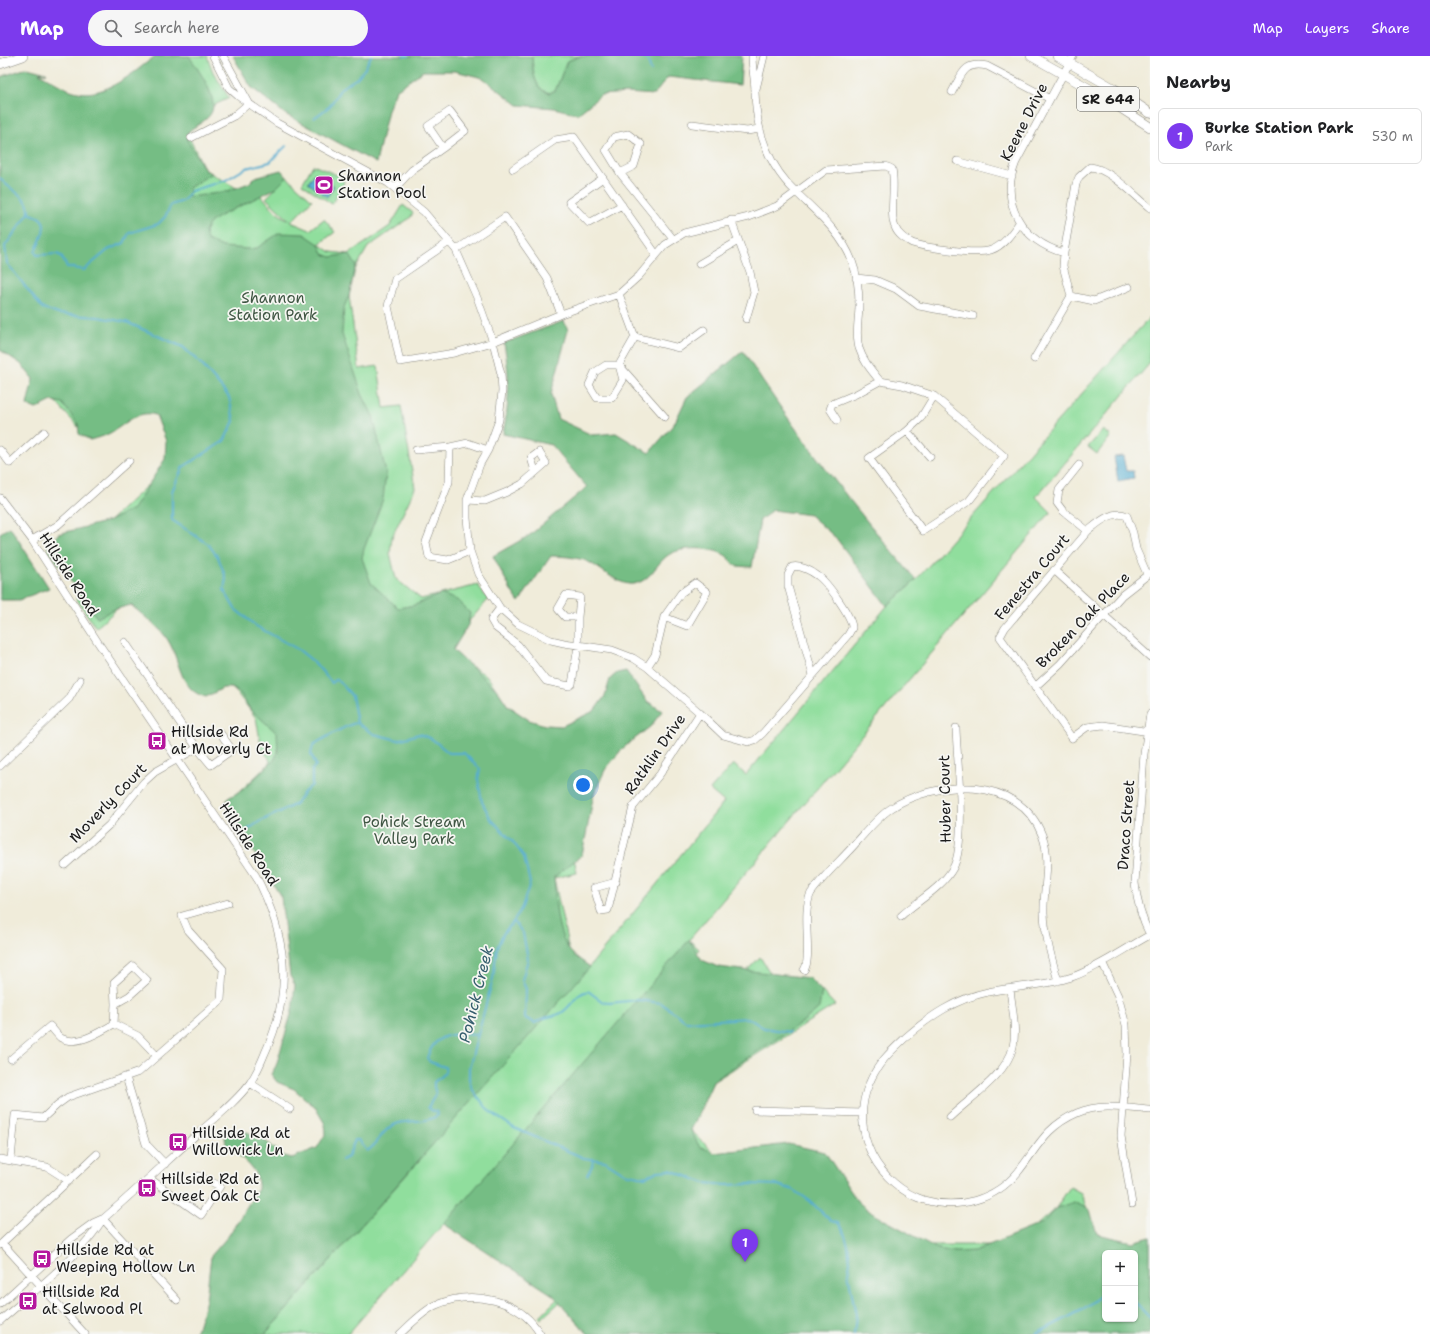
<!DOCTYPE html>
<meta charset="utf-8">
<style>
body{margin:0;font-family:"Shantell Sans",sans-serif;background:#f6f6f6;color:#202124}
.controls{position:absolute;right:12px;bottom:12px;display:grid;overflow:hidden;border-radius:6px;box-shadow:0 1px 3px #0004}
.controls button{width:36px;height:36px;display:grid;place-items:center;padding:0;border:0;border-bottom:1px solid #e0e0e0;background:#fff;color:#202124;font:20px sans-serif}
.you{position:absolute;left:583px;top:729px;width:14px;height:14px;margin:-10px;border:3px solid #fff;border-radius:50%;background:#1a73e8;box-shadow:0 0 0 6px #1a73e833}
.badge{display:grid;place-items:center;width:26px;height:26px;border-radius:50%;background:#7c3aed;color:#fff;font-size:13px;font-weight:700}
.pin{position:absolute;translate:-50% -33px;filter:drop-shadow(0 1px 2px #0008)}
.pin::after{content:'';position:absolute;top:21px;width:14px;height:12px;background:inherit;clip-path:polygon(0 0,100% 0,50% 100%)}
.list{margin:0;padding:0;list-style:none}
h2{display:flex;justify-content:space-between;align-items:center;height:52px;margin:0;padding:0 16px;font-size:17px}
h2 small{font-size:13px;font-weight:400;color:#757577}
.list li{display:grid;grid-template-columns:26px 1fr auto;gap:12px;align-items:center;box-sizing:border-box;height:56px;margin:0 8px 8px;padding:0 8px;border:1px solid #e0e0e0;border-radius:6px}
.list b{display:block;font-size:15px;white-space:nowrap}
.list p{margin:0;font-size:13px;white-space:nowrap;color:#757577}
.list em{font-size:13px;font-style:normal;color:#757577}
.icon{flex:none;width:22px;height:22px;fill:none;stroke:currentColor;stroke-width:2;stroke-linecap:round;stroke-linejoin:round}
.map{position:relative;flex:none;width:1150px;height:1278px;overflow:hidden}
header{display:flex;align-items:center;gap:24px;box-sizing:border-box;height:56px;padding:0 20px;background:#7c3aed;color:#fff}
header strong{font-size:19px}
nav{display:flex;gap:22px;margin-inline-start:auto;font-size:14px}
.search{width:280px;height:36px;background:#f6f6f6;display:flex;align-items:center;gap:10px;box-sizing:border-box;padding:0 14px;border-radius:22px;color:#757577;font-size:15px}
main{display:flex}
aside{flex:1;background:#fff}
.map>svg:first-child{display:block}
.green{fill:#90de9d;stroke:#567d5c}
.forest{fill:#74bd84;stroke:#486c50;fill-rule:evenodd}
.water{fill:#54add1;stroke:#386476}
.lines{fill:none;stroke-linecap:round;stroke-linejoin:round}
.stream{stroke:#54add1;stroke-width:2}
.minor-casing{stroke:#86847b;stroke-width:8}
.major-casing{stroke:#86847b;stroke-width:10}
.minor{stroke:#fff;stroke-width:7}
.major{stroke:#fff;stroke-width:9}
.labels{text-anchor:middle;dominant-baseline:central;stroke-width:3.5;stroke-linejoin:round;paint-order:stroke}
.shield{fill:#f6f6f2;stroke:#5d5d5c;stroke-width:1}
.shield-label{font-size:14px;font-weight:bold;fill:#1c1c1c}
.street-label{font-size:15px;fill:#1c1c1c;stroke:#f6f6f2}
.poi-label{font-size:15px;fill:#1c1c1c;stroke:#f6f6f2;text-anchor:start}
.park-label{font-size:15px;fill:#3f5643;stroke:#f6f6f2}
.water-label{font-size:16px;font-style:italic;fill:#355d6d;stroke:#f6f6f2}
</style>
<header>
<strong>Map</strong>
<div class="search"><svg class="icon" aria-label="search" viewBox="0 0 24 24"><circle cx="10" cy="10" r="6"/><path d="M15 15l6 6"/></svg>Search here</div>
<nav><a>Map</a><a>Layers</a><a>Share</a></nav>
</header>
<main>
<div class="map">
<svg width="1150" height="1278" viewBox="0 0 1150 1278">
<rect width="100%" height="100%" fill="#f6f6f2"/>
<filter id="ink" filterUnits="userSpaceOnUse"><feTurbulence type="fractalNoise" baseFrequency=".025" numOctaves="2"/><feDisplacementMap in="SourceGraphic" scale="8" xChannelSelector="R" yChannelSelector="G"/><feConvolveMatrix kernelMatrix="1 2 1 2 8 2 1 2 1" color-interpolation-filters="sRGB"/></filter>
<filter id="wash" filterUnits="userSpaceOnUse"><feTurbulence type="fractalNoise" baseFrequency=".012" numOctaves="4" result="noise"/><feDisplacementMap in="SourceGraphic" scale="16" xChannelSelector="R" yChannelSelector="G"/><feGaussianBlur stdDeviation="0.9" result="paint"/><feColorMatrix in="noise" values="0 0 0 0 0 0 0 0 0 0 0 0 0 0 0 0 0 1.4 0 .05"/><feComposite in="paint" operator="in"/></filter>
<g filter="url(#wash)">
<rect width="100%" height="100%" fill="#f0ecda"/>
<!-- green -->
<path class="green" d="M 171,0 L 207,0 L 213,16 L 229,42 L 181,65 L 205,114 L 240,134 L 250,127 L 277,157 L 290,165 L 266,142 L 287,121 L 312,144 L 291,166 L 310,174 L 324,163 L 335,176 L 319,188 L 331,196 L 349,198 L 390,170 L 403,149 L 413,157 L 410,162 L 368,191 L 353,217 L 349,240 L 359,313 L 378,310 L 384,352 L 401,350 L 415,432 L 392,481 L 390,497 L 396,523 L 421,543 L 478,529 L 488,544 L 444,593 L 487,620 L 508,650 L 514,653 L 524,676 L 550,682 L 577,817 L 554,822 L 571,905 L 585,916 L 724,746 L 710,734 L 733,708 L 746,719 L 887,550 L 916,524 L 1150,261 L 1150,307 L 1036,441 L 1051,456 L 689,884 L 699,893 L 682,914 L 718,945 L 760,901 L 783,937 L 809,922 L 835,949 L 670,1053 L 714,1097 L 834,1131 L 899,1189 L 1014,1189 L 1056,1152 L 1070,1131 L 1081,1137 L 1097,1178 L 1135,1197 L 1105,1197 L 588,1278 L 560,1246 L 541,1263 L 539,1261 L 557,1243 L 465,1143 L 348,1278 L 265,1278 L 425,1098 L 282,999 L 298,933 L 281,837 L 225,749 L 270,707 L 269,702 L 262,694 L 256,662 L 237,637 L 196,598 L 138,534 L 96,572 L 76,542 L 80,537 L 62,510 L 193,386 L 139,337 L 90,384 L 42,331 L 0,197 L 0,23 L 7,17 L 56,68 Z
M 532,0 L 581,0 L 567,5 L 556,33 L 550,37 C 533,34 533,13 532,0 Z
M 313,109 L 344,122 L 343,130 L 332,148 L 302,128 Z
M 1103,374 L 1111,380 L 1097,398 L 1088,391 Z"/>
<!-- forest -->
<path class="forest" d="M 155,0 L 189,0 C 197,12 220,43 211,57 C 208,64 195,70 189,75 L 187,84 L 205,114 L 212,117 L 189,132 L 189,141 L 225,136 L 249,127 L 255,121 L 281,114 L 287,121 L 276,132 L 218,161 L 210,167 L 205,175 L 207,184 L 223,191 L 248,193 L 257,192 L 279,177 L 304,178 L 319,188 L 323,198 L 331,201 L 349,198 L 356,209 L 349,240 L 344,251 L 342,278 L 362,338 L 373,360 L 386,417 L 383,443 L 364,493 L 362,502 L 371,527 L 398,552 L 415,549 L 441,538 L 457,544 L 470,557 L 468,569 L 453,594 L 498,635 L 508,650 L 529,664 L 545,669 L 562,670 L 594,655 L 605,640 L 610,623 L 617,617 L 626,615 L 647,645 L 662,655 L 651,670 L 622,693 L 605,714 L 594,738 L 582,799 L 554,821 C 556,846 555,874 570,895 C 575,901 584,906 590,911 L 265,1278 L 193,1278 L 198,1271 L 206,1244 L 211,1200 L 229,1179 L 258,1133 C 260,1113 241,1101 226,1090 L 225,1081 L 230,1074 L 247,1076 L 263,1083 L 284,1100 L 292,1102 L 317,1092 L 326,1077 L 325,1068 L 315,1051 L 294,1033 L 277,1026 L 271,1018 L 276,1010 L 292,955 L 295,929 L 290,920 L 281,841 L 225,749 L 228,742 L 244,733 L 274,704 L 278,696 L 277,677 L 250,653 L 240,637 L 232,632 L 223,632 L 206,641 C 177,634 181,600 165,580 C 156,568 142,559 131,549 L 113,554 L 97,562 L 47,492 L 58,478 L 109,465 L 133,453 L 165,403 L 166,385 L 156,359 C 136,353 125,370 108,378 C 103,381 96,382 90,384 L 79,378 L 78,368 L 62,347 L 52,345 L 36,353 L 27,349 L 33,323 L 21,308 L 0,294 L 0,21 L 27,12 L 47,17 L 39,17 C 50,23 65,34 78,36 C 105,42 136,15 155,0 Z
M 233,0 L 532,0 C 533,13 533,34 550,37 L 556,33 L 567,5 L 581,0 L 742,0 L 740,29 L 668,21 L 654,39 L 627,37 L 601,39 L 578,58 L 554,52 L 518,49 L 483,22 L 455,15 L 423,15 L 396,34 L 388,54 L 376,107 L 285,58 L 251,31 Z
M 564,265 L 568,274 L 551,338 L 558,363 L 592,379 L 616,377 L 649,397 L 674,368 L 687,341 L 743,295 C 794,376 854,451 916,524 L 887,550 L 836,482 L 810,459 L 773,454 L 760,464 L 752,511 L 736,510 C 732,507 728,500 723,498 C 709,491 680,490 667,500 C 655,509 650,526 633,528 C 618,530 598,509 584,504 C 573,501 562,500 551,500 L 519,546 L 512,536 L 493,500 L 530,479 L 587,431 L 551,389 L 503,378 C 510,344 510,321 504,287 Z
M 10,471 L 49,532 L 19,544 L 0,544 L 0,477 Z
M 689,884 L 702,904 L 718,911 L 809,922 L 822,935 L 819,952 L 805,964 L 714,1024 L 691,1074 L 699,1090 L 714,1097 L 788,1088 L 825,1096 L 858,1146 L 872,1157 L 938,1193 L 956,1196 L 974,1195 L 1043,1167 L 1056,1152 L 1074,1146 L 1090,1154 L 1097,1178 L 1133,1186 L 1150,1181 L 1150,1278 L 588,1278 L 553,1239 L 444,1168 ZM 1105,1197 L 1135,1197 L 1135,1263 L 1105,1263 Z"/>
<!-- water -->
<path class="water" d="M 315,117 L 334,130 L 327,141 L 308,127 Z
M 1123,400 L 1126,415 L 1133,415 L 1134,422 L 1118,425 L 1114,401 Z"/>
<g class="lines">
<!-- stream -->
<path class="stream" d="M 404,0 L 408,0
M 637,0 L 648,4 L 651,15
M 314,62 L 330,50 L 341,32 L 357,22 L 365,12 L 371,0
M 0,122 C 9,135 30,139 29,157 L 5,190 L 7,207 L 42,252 L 58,258 L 98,261 L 126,266 L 183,291 L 203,310 L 229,341 L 234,365 L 224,385 L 183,411 L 172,435 L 172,464 L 208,488 L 218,501 L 226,522 L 224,534 L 235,553 L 256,570 L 299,594 L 314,606 L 332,627 L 337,623 L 352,640 L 357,667 L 374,678 L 398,684 L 419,678 L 432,683 L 449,697 L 464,697 L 480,713 L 478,723 L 482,746 L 491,763 L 514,787 L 524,801 L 530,827 L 522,851 L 514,865 L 503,878 L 497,892 L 493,922 L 469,1012 L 469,1023 L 472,1033 L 489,1055 L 514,1072 L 584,1102 L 605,1105 L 624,1117 L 645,1121 L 658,1115 L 670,1114 L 705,1127 L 726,1129 L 749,1128 L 778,1129 L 794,1134 L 810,1145 L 831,1165 L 838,1167 L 843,1174 L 848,1189 L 850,1206 L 848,1217 L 856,1259 L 854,1278
M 29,157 C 33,159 38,160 41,163 C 49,169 38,189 35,196 L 37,199 L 57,198 L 61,200 L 67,211 L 84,214 L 108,194 L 124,187 L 129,177 L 158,168 L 165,161 L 171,149 L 183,145 L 191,135 L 226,124 L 246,112 L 270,106 L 286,90
M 240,779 L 259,766 L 296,748 L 304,736 L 312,729 L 312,714 L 316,709 L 311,698 L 313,689 C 321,684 350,667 357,667
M 514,866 L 523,877 L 528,903 L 522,924 L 526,933 L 525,962 L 535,967 C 544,959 556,962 564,955 C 574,947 575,938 588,935 L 603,946 L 609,947 L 638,944 L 661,947 L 687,966 L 748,962 L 764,972 L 789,976
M 342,1104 L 348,1101 L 355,1084 L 359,1084 L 367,1095 C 379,1088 382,1073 396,1068 C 408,1063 427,1068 438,1059 L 437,1056 L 431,1054 L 428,1051 L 436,1038 L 434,1031 L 434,1026 C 440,1021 447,1019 445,1011 L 430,1006 L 427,1002 C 435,976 454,977 478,979
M 587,1119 L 592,1110 L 593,1104
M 1135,1246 L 1150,1262
M 1036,1278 L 1082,1254 L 1105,1236"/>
</g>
</g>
<g filter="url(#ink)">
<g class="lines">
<defs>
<path id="minor" d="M 213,0 L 229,32 L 238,40 L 277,67 L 388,127 L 424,156 L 456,194 L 478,244 L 493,286 L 501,318 L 502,335 L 499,364 L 488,394 L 480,408 L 467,444 L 467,462 L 470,495 L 478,518 L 500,552 L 518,568 L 551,584 L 564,587 L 612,594 L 633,602 L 647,611 L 700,657 L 723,679 L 748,686 L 755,684 L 763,677 L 848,579 L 852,572 C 853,562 827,526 818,520 C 811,515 801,509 792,511 L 788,519 L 788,530 L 813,619
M 223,0 L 249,47
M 752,0 C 752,12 755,24 755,36 C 756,75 768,110 797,137 C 818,158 841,176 852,205 C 857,218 859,235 859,249 C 859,264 855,277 859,292 C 863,305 872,315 880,325
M 756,33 L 764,0
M 952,36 C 962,18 964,5 987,10 L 1050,43
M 450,55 L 465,75 L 443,92 L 428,70 Z
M 692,68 L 747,75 L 759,73
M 191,82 L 234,60 L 249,47
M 957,105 L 1012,120
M 513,113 L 555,84 L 574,81 L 656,198
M 620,117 L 634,110 L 641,88 L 628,78 L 614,81 L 606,94 L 620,117 L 673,183
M 603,122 L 569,146 L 589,167 L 622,149
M 395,132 L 412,114 L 443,92
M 731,164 L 750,216 L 754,236 L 746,263
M 449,186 L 395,223 L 388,250 L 400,306 L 454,297 L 493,286 L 561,258 L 619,238 L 639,220 L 665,189 L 684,177 L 749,161 L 777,150 L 826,114 L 886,110 L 892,113 C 896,130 889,159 895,171 C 898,179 905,183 912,187 C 927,192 976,199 991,194 C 1003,190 1012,177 1019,167
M 456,194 L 505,161 L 547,222 L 561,258
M 1064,197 L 1076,128 L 1079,121 L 1090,111 C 1109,112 1135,140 1150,152
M 699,208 L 738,185
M 856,222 L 875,224 L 896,233 L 919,250 L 973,260
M 619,238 L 635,281
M 1071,240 L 1063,210 L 1064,197 C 1022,185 999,148 1016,106 L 1073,0
M 1071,240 L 1094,245 L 1129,231
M 1034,303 L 1071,240
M 606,309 L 619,309 L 623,324 L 612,342 L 597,342 L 589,329 L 595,316 Z
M 880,325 L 902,329 L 934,340 L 1004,400 L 969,445 L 923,475 L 869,402 L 907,375 L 920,363 L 934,340
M 665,361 L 619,309 L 635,281 L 679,292 L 704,274
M 837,364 L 830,353 L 832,348 L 856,338 L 880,325
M 907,375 L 930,401
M 450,391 L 468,387 L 488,394
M 0,394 L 10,407 L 44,376
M 416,394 L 450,391 L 449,426 L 426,486 L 429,501 L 448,504 L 470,495
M 1079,409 L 1059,434 L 1057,447 L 1063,455 L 1088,475
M 0,442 L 32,484 L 99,588 L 256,820 C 287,880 294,934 265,997 C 261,1007 256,1018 250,1027 C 235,1047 214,1063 195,1080 C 164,1108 134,1136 103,1163 C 81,1199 32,1237 0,1265
M 467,444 L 485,445 L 507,436 L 522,428 L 546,407 L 539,396 L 531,402 L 535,415
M 32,484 L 58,469 L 129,405
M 1054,514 L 1150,601
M 1147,518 L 1136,493 L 1133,477 L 1127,460 C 1113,453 1098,467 1088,475 L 1005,572 L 1000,581 L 1072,682 L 1087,671 L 1103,669 L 1150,676
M 500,552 L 491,564 L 495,571 L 518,589 L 546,625 L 569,630 L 572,628 L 578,590 L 578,561 L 580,541 L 566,539 L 558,553 L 565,561 L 578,561
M 125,586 L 197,692
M 647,611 L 655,599 L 664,561 L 687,570 L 707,536 L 695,527 L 681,537 L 664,561
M 1035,631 L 1060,608 L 1122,539 L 1150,517
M 1150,658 L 1144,698 L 1135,827 C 1137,846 1141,862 1150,879
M 0,710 L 69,643 L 80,624
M 65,809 L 109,769 L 144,726 L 155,716 L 197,692 L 211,709 L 232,694 L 221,678
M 616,826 L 594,832 L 601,855 L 608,854 L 633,751 L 660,718 L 700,657
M 901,860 C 917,845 942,832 953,812 C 967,787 957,705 956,672
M 1150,879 C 1124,893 1100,911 1072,921 C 1045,930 1016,930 988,936 C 955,943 930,960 905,982 C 890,996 877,1008 869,1028 C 859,1051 861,1077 872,1099 C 883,1120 902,1137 924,1144 C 958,1154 995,1144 1018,1116 C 1038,1091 1045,1071 1077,1057 C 1100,1047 1126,1052 1150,1054
M 1103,908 L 1118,940 L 1126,969 L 1127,998 L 1121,1080 L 1132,1148
M 804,914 C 813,903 801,856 811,837 C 824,819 841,804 856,787 C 866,776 877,762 890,753 C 935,723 1019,719 1042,779 C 1052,804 1043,831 1044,857 C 1045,881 1052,903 1058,925
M 114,968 L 115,948 L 129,940 L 147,924 L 133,910 L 114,927 L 115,948
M 114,968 L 138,980 L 157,1000
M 11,1003 L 50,970 C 54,974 57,979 61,982 C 78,991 99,976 114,968
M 126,1021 L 146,1088 L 165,1108
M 250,1027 L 290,1053
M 755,1054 L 862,1057
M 950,1061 C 970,1042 1007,1018 1013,991 C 1017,973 1012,952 1010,933
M 0,1103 L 47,1111 L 69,1125
M 11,1104 L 15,1059 L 43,1062 L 57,1049 L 68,1041 L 139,1016 L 221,944 L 223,913 L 188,874 L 182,860 L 228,847
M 149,1122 L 201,1159 L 220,1130 L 199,1120
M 103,1163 L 177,1244
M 2,1187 L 85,1278
M 0,1189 L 97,1098
M 0,1248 L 71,1183 L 93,1167 L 102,1163
M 400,1278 C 411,1268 423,1255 436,1249 C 472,1233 520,1243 540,1278"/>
<path id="major" d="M 1031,0 L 1099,38 L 1150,71
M 1057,0 L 1113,32 L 1150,57
M 0,8 L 23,0"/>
</defs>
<!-- minor casing -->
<use href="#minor" class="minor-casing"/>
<!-- major casing -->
<use href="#major" class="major-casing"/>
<!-- minor -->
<use href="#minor" class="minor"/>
<!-- major -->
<use href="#major" class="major"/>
</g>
</g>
<!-- icons -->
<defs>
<symbol id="stadium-square" viewBox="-11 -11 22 22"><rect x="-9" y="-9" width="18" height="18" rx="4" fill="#b5179e" stroke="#f6f6f2"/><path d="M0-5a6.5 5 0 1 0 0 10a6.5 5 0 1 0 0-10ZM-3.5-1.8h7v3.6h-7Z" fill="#fff"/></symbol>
<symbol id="bus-square" viewBox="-11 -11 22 22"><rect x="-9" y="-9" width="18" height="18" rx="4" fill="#b5179e" stroke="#f6f6f2"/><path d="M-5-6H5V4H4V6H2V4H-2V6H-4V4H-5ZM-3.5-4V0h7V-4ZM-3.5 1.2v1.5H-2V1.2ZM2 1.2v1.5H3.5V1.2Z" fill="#fff"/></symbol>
</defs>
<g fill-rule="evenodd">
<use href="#stadium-square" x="313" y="118" width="22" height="22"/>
<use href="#bus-square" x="146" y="674" width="22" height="22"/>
<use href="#bus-square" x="167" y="1075" width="22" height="22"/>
<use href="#bus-square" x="136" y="1121" width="22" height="22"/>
<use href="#bus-square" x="31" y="1192" width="22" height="22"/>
<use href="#bus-square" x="17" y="1234" width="22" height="22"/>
</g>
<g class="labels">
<!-- shield labels -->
<rect class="shield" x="1077" y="31" width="62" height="24" rx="3"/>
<g class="shield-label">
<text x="1108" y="43">SR 644</text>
</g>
<!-- street labels -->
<g class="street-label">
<text transform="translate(1024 66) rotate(-63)">Keene Drive</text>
<text transform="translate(69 518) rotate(57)">Hillside Road</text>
<text transform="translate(1032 521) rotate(-50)">Fenestra Court</text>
<text transform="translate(1083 564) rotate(-46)">Broken Oak Place</text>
<text transform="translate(655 698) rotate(-55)">Rathlin Drive</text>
<text transform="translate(945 743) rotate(-91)">Huber Court</text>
<text transform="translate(108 747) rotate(-46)">Moverly Court</text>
<text transform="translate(1126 769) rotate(-86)">Draco Street</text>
<text transform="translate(249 788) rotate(57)">Hillside Road</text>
</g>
<!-- poi labels -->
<g class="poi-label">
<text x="338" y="120">Shannon<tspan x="338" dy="17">Station Pool</tspan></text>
<text x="171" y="676">Hillside Rd<tspan x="171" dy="17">at Moverly Ct</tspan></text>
<text x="192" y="1077">Hillside Rd at<tspan x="192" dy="17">Willowick Ln</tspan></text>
<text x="161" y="1123">Hillside Rd at<tspan x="161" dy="17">Sweet Oak Ct</tspan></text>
<text x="56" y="1194">Hillside Rd at<tspan x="56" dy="17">Weeping Hollow Ln</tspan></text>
<text x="42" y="1236">Hillside Rd<tspan x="42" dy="17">at Selwood Pl</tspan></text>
</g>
<!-- park labels -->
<g class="park-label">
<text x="273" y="242">Shannon<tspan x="273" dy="17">Station Park</tspan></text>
<text x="414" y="766">Pohick Stream<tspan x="414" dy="17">Valley Park</tspan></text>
</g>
<!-- water labels -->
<g class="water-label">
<text transform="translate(476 938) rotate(-76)">Pohick Creek</text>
</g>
</g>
</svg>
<div class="controls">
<button>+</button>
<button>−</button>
</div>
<div class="you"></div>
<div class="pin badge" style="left:745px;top:1206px">1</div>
</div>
<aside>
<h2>Nearby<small></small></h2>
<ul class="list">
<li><span class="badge">1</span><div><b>Burke Station Park</b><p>Park</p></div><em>530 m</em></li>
</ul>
</aside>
</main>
